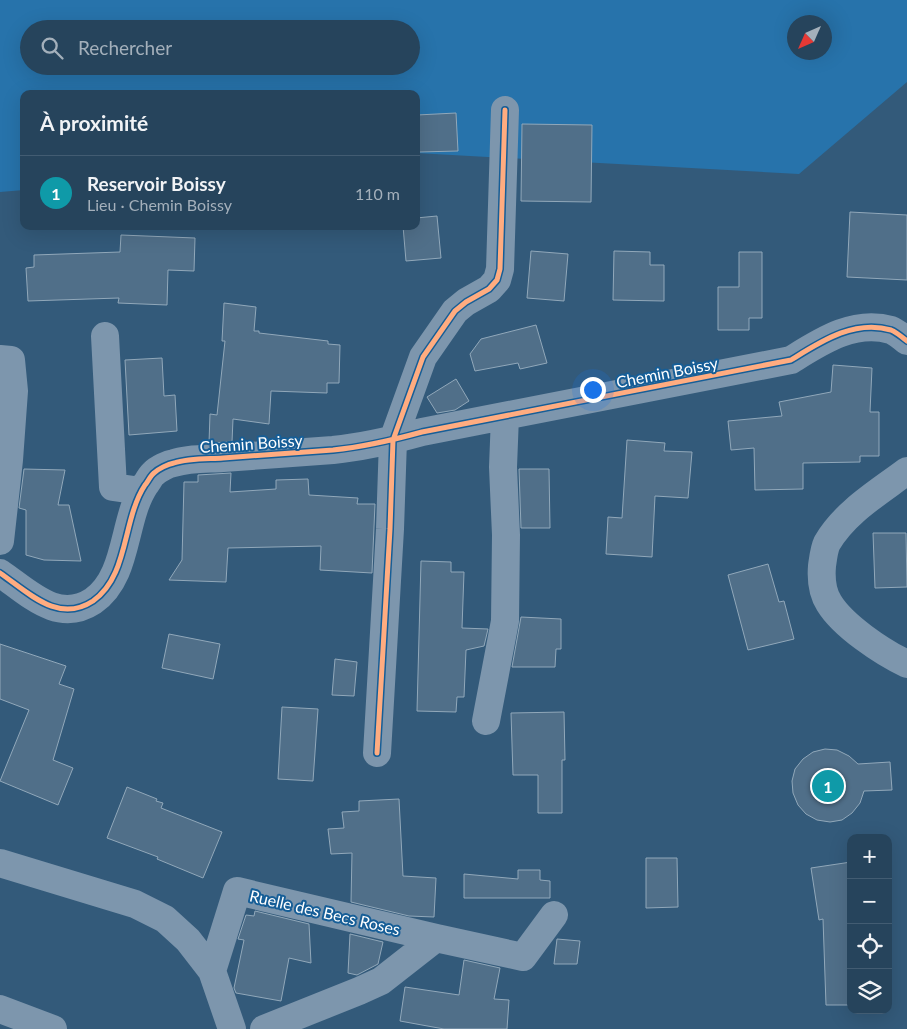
<!DOCTYPE html>
<html lang="fr">
<meta charset="utf-8">
<style>
body{margin:0;font-family:Lato,sans-serif;background:#2e4b62;color:#f1f3f6}
.controls{position:absolute;right:15px;bottom:15px;display:grid;overflow:hidden;border-radius:10px;box-shadow:0 5px 20px #0002}
.controls button{width:45px;height:45px;display:grid;place-items:center;padding:0;border:0;border-bottom:1px solid #425c72;background:#26445c;color:#f1f3f6;font:25px sans-serif}
.compass{position:absolute;left:787px;top:15px;width:45px;height:45px;border-radius:50%;background:#26445c;box-shadow:0 5px 20px #0002;rotate:225deg}
.you{position:absolute;left:592px;top:389px;width:18px;height:18px;margin:-12px;border:4px solid #fff;border-radius:50%;background:#1a73e8;box-shadow:0 0 0 8px #1a73e833}
.badge{display:grid;place-items:center;width:32px;height:32px;border-radius:50%;background:#d6ab8b;color:#fff;font-size:16px;font-weight:700}
.pin{position:absolute;translate:-50% -50%;border:2px solid #fff;box-shadow:0 1px 5px #0006}
.list{margin:0;padding:0;list-style:none}
h2{display:flex;justify-content:space-between;align-items:center;height:65px;margin:0;padding:0 20px;font-size:21px}
h2 small{font-size:16px;font-weight:400;color:#a4b0bb}
.list li{display:grid;grid-template-columns:32px 1fr auto;gap:15px;align-items:center;box-sizing:border-box;height:75px;padding:0 20px;border-top:1px solid #425c72}
.list b{display:block;font-size:19px;white-space:nowrap}
.list p{margin:0;font-size:16px;white-space:nowrap;color:#a4b0bb}
.list em{font-size:16px;font-style:normal;color:#a4b0bb}
.icon{flex:none;width:28px;height:28px;fill:none;stroke:currentColor;stroke-width:2;stroke-linecap:round;stroke-linejoin:round}
.map{position:relative;flex:none;width:907px;height:1029px;overflow:hidden}
.search{position:absolute;background:#26445c;box-shadow:0 5px 20px #0002;left:20px;top:20px;width:400px;height:55px;display:flex;align-items:center;gap:12px;box-sizing:border-box;padding:0 18px;border-radius:28px;color:#a4b0bb;font-size:19px}
.panel{position:absolute;background:#26445c;box-shadow:0 5px 20px #0002;left:20px;top:90px;width:400px;height:140px;border-radius:10px}
.map>svg:first-child{display:block}
.green{fill:#2773ab;fill-rule:evenodd}
.building{fill:#506f89;stroke:#91a8ba}
.lines{fill:none;stroke-linecap:round;stroke-linejoin:round}
.street{stroke:#7d96ad;stroke-width:28}
.cycleway-casing{stroke:#165e97;stroke-width:8}
.cycleway{stroke:#ffac80;stroke-width:5}
.labels{text-anchor:middle;dominant-baseline:central;stroke-width:4;stroke-linejoin:round;paint-order:stroke}
.street-label{font-size:16px;fill:#fff;stroke:#165e97}
</style>
<div class="map">
<svg width="907" height="1029" viewBox="0 0 907 1029">
<rect width="100%" height="100%" fill="#335a7a"/>
<!-- green -->
<path class="green" d="M 0,0 L 907,0 L 907,82 L 799,174 L 416,153 L 416,94 L 24,94 L 24,190 L 0,192 ZM 794,22 L 824,22 L 824,52 L 794,52 ZM 29,29 L 411,29 L 411,66 L 29,66 Z"/>
<!-- building -->
<path class="building" d="M 456,113 L 458,151 L 419,152 L 417,115 Z
M 522,124 L 592,125 L 591,202 L 521,201 Z
M 850,212 L 907,215 L 907,280 L 847,277 Z
M 437,216 L 441,258 L 406,261 L 403,226 L 416,226 L 416,218 Z
M 121,235 L 195,238 L 194,271 L 168,270 L 167,305 L 118,303 L 119,298 L 28,301 L 26,268 L 34,267 L 34,255 L 120,252 Z
M 531,251 L 568,254 L 564,301 L 527,298 Z
M 614,251 L 650,252 L 650,265 L 664,265 L 664,301 L 613,300 Z
M 739,252 L 762,252 L 762,318 L 749,318 L 749,330 L 718,330 L 718,287 L 739,287 Z
M 224,303 L 256,307 L 254,331 L 259,331 L 259,333 L 328,341 L 328,344 L 340,345 L 339,383 L 327,383 L 327,393 L 271,391 L 269,424 L 233,419 L 232,442 L 209,443 L 210,414 L 217,415 L 225,341 L 222,341 Z
M 536,325 L 547,363 L 520,369 L 518,363 L 475,371 L 470,354 L 481,339 Z
M 162,358 L 164,396 L 175,395 L 177,431 L 129,435 L 125,360 Z
M 833,365 L 872,368 L 870,412 L 879,412 L 879,456 L 860,456 L 860,462 L 803,463 L 803,489 L 755,490 L 754,448 L 731,450 L 728,421 L 782,416 L 779,402 L 831,392 Z
M 456,379 L 469,401 L 455,410 L 437,413 L 427,397 Z
M 627,440 L 665,443 L 664,451 L 692,452 L 688,498 L 655,496 L 652,557 L 606,554 L 608,517 L 622,518 Z
M 24,469 L 65,470 L 58,505 L 69,505 L 81,561 L 44,560 L 26,555 L 26,510 L 19,508 Z
M 519,469 L 549,469 L 550,528 L 521,528 Z
M 231,473 L 230,492 L 276,489 L 276,480 L 308,479 L 309,495 L 358,498 L 357,504 L 375,504 L 372,573 L 320,570 L 321,546 L 228,548 L 226,582 L 169,580 L 182,560 L 184,482 L 198,482 L 198,475 Z
M 873,533 L 906,533 L 907,587 L 875,588 Z
M 421,561 L 451,562 L 451,572 L 464,572 L 462,628 L 488,629 L 484,646 L 466,650 L 464,697 L 457,697 L 456,712 L 417,711 Z
M 768,564 L 779,602 L 784,601 L 794,639 L 748,650 L 728,575 Z
M 521,617 L 561,619 L 561,649 L 556,649 L 555,667 L 512,667 Z
M 169,634 L 220,644 L 213,679 L 162,668 Z
M 0,644 L 66,666 L 59,684 L 74,689 L 53,760 L 73,768 L 58,805 L 0,781 L 29,710 L 0,699 Z
M 335,659 L 357,662 L 354,696 L 332,695 Z
M 282,707 L 318,709 L 313,781 L 278,779 Z
M 564,712 L 565,760 L 562,760 L 562,813 L 538,813 L 538,775 L 513,775 L 511,713 Z
M 825,749 L 837,750 L 849,756 L 858,764 L 890,762 L 892,790 L 864,791 L 860,803 L 852,813 L 842,820 L 830,822 L 817,820 L 806,814 L 798,805 L 793,793 L 792,781 L 795,769 L 803,759 L 813,752 Z
M 127,787 L 157,799 L 156,801 L 163,803 L 161,808 L 222,832 L 203,878 L 157,859 L 158,857 L 107,838 Z
M 399,799 L 403,876 L 436,878 L 434,917 L 409,916 L 351,902 L 352,853 L 331,854 L 328,829 L 344,828 L 342,812 L 359,811 L 359,801 Z
M 646,858 L 677,858 L 678,907 L 646,908 Z
M 851,862 L 851,1005 L 826,1005 L 823,919 L 819,920 L 811,868 Z
M 518,870 L 540,870 L 540,880 L 550,881 L 550,898 L 464,898 L 464,874 L 518,879 Z
M 255,911 L 309,924 L 311,963 L 289,958 L 281,1001 L 236,993 L 234,988 L 244,940 L 238,939 L 246,915 L 254,916 Z
M 350,934 L 383,942 L 378,964 L 357,975 L 348,973 Z
M 557,939 L 580,941 L 577,964 L 554,964 Z
M 464,960 L 500,968 L 494,999 L 509,1000 L 507,1029 L 444,1029 L 400,1021 L 405,987 L 459,995 Z"/>
<g class="lines">
<!-- street -->
<path class="street" d="M 105,336 L 113,487 L 141,491
M 0,359 L 11,360 L 14,391 L 9,460 L 0,541
M 907,471 C 879,492 845,512 827,543 C 824,549 823,559 822,566 C 821,578 822,592 829,603 C 843,626 882,652 907,664
M 0,573 C 29,593 58,624 93,601 C 129,576 122,520 145,485 C 148,482 150,476 154,473 C 158,469 168,464 174,463 C 189,458 208,459 223,458 C 260,455 296,453 333,450 C 363,447 393,440 422,432 L 791,360 C 820,342 854,319 891,330 C 896,332 902,337 907,341
M 486,721 L 505,621 L 506,535 L 503,467 L 505,416
M 377,753 L 390,529 L 393,440 L 423,357 L 455,311 L 466,302 L 489,289 L 497,280 L 500,269 L 505,110
M 0,863 L 135,904 L 165,919 L 188,940 L 212,971 L 232,1029
M 212,971 L 237,891 L 436,938 L 523,957 L 554,915
M 0,1009 L 53,1029
M 264,1029 L 359,991 L 381,981 L 436,938"/>
<defs>
<path id="cycleway" d="M 0,573 C 29,593 58,624 93,601 C 129,576 122,520 145,485 C 148,482 150,476 154,473 C 158,469 168,464 174,463 C 189,458 208,459 223,458 C 260,455 296,453 333,450 C 363,447 393,440 422,432 L 791,360 C 820,342 854,319 891,330 C 896,332 902,337 907,341
M 377,753 L 390,529 L 393,440 L 423,357 L 455,311 L 466,302 L 489,289 L 497,280 L 500,269 L 505,110"/>
</defs>
<!-- cycleway casing -->
<use href="#cycleway" class="cycleway-casing"/>
<!-- cycleway -->
<use href="#cycleway" class="cycleway"/>
</g>
<g class="labels">
<!-- street labels -->
<g class="street-label">
<text transform="translate(667 372) rotate(-11)">Chemin Boissy</text>
<text transform="translate(251 443) rotate(-4)">Chemin Boissy</text>
<text transform="translate(325 912) rotate(13)">Ruelle des Becs Roses</text>
</g>
</g>
</svg>
<div class="controls">
<button>+</button>
<button>−</button>
<button><svg class="icon" aria-label="locate" viewBox="0 0 24 24"><circle cx="12" cy="12" r="6"/><path d="M12 2v4M12 18v4M2 12h4M18 12h4"/></svg></button>
<button><svg class="icon" aria-label="layers" viewBox="0 0 24 24"><path d="M12 4l9 5-9 5-9-5zM3 14l9 5 9-5"/></svg></button>
</div>
<svg class="compass" viewBox="-18 -18 36 36"><path d="M0-13l5 13h-10z" fill="#e53935"/><path d="M0 13l5-13h-10z" fill="#a4b0bb"/></svg>
<div class="you"></div>
<div class="pin badge" style="left:828px;top:786px;background:#0f9aa8">1</div>
<div class="search"><svg class="icon" aria-label="search" viewBox="0 0 24 24"><circle cx="10" cy="10" r="6"/><path d="M15 15l6 6"/></svg>Rechercher</div>
<section class="panel">
<h2>À proximité<small></small></h2>
<ul class="list">
<li><span class="badge" style="background:#0f9aa8">1</span><div><b>Reservoir Boissy</b><p>Lieu · Chemin Boissy</p></div><em>110 m</em></li>
</ul>
</section>
</div>
